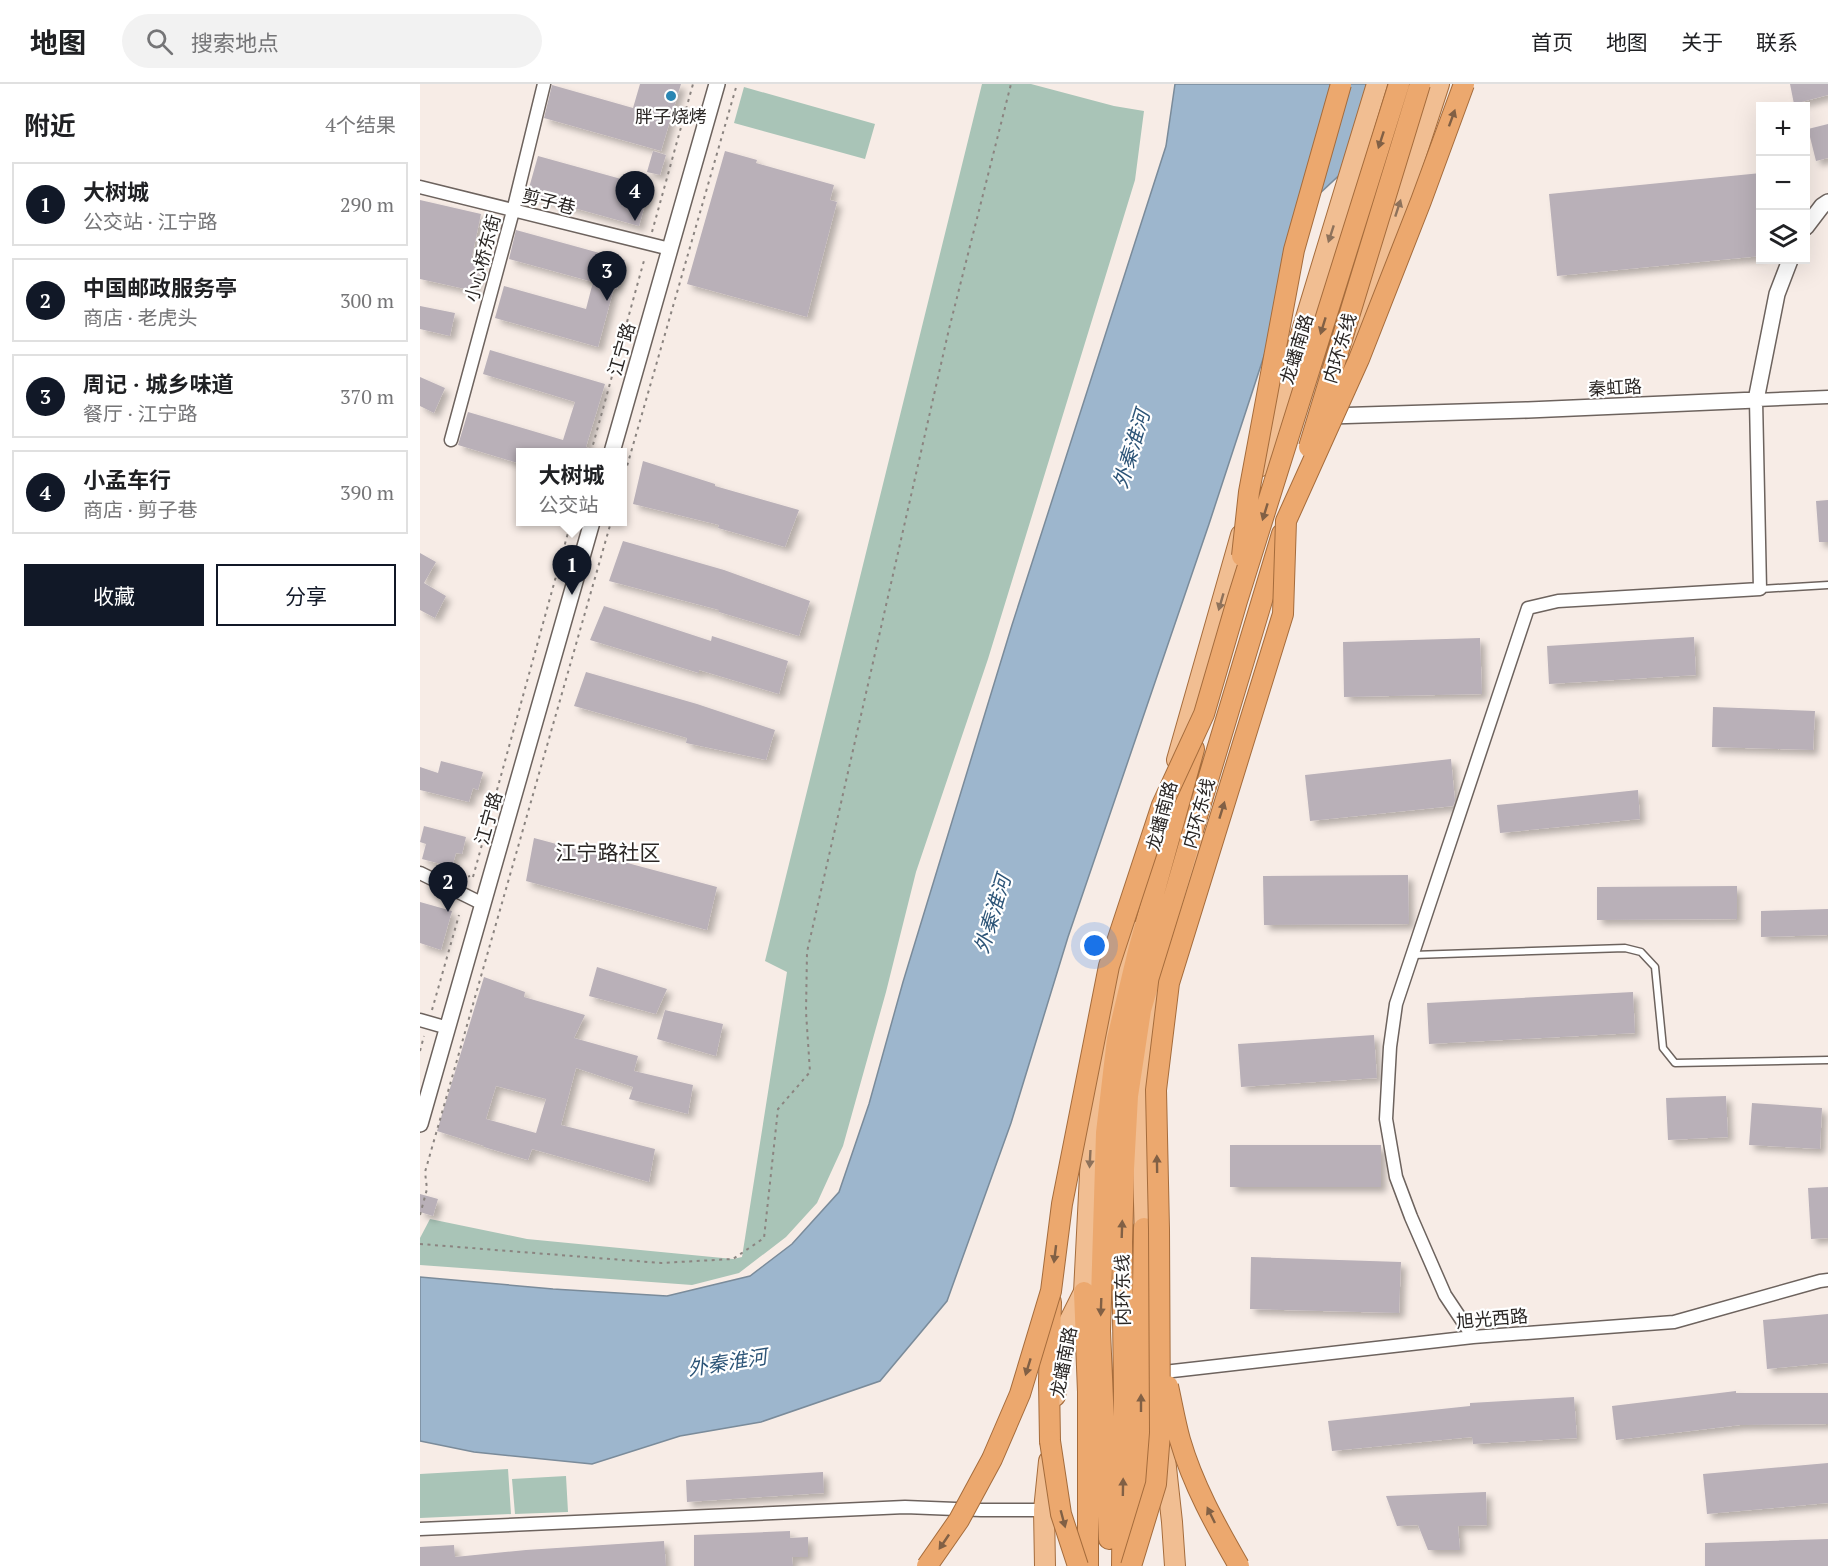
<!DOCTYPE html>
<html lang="zh">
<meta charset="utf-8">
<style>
body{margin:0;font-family:"PT Serif","Noto Sans SC",serif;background:#f2f2f2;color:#202124}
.controls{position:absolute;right:18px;top:18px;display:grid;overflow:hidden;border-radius:0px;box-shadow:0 6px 24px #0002}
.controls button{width:54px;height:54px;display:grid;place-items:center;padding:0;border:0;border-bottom:2px solid #e0e0e0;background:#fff;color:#202124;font:30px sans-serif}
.you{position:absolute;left:675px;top:862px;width:21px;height:21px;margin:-15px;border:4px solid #fff;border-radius:50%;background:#1a73e8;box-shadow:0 0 0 9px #1a73e833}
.badge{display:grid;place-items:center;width:39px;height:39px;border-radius:50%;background:#111827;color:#fff;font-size:20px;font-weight:700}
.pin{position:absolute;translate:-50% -50px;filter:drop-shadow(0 2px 3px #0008)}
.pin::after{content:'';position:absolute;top:32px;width:21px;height:18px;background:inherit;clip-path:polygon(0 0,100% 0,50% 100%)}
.popup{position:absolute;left:96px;top:364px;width:111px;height:78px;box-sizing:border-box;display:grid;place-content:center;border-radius:0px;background:#fff;filter:drop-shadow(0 2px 4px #0005);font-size:20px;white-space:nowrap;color:#757577}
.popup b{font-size:22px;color:#202124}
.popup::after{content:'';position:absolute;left:50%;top:100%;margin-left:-12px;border:12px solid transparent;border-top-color:#fff}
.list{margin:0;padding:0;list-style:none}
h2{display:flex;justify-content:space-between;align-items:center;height:78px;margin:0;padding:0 24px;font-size:26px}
h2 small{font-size:20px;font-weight:400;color:#757577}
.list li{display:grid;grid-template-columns:39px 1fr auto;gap:18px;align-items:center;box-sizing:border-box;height:84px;margin:0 12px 12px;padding:0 12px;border:2px solid #e0e0e0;border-radius:0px}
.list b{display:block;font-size:22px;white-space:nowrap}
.list p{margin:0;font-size:20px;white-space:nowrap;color:#757577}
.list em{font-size:20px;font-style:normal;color:#757577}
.actions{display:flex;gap:12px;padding:18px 24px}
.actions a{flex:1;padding:14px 0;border:2px solid #111827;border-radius:0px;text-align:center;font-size:21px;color:#111827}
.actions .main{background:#111827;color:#fff}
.icon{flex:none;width:33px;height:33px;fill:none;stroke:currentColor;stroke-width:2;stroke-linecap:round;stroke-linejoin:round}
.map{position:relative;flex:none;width:1408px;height:1482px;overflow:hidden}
header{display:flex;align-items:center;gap:36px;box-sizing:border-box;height:84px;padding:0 30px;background:#fff;border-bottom:2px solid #e0e0e0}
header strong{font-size:28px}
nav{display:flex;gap:33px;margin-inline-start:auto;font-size:21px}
.search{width:420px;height:54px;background:#f2f2f2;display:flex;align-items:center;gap:15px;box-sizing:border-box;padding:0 21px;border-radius:33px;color:#757577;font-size:22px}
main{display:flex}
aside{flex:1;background:#fff}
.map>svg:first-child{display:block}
.green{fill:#a9c4b7}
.water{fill:#9db6cd;stroke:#7a8b9a;stroke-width:1.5}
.building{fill:#b9b0b8;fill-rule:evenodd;filter:url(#shadow)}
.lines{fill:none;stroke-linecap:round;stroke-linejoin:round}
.service-casing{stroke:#6d635e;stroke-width:9}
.minor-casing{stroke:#6d635e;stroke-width:15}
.tertiary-casing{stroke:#6d635e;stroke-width:18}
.primary-casing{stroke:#a56c3c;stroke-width:22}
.trunk-casing{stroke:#a56c3c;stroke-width:22}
.path{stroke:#8b8480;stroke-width:2;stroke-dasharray:3 4.5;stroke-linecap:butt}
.service{stroke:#fff;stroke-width:6}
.minor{stroke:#fff;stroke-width:12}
.tertiary{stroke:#fff;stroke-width:15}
.primary{stroke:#f1be92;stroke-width:20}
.trunk{stroke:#eca86e;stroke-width:20}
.trunk-bridge-casing{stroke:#a56c3c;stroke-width:22;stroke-linecap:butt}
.trunk-bridge{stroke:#eca86e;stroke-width:20}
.oneway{fill:#816045}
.oneway2{fill:#8e725b}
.poi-dot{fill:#2a86b3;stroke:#fff;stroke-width:2}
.labels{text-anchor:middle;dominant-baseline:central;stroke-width:4.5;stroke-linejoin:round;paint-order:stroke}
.poi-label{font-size:18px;fill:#2a2624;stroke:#fff}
.street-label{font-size:18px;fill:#2a2624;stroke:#fff}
.water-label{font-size:20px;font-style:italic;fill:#2c5477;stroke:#fff}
.quarter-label{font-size:21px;fill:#2a2624;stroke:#fff}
</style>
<header>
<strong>地图</strong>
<div class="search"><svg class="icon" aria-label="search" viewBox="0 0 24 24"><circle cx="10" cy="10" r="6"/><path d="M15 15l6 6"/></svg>搜索地点</div>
<nav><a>首页</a><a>地图</a><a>关于</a><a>联系</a></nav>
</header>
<main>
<aside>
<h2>附近<small>4个结果</small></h2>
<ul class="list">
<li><span class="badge">1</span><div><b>大树城</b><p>公交站 · 江宁路</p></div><em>290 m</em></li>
<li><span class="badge">2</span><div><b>中国邮政服务亭</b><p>商店 · 老虎头</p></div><em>300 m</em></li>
<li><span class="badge">3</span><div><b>周记 · 城乡味道</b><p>餐厅 · 江宁路</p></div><em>370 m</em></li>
<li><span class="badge">4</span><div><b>小孟车行</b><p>商店 · 剪子巷</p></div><em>390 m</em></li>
</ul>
<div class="actions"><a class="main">收藏</a><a>分享</a></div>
</aside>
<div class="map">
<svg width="1408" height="1482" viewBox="0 0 1408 1482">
<defs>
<filter id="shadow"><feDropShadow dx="5" dy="5" stdDeviation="3" flood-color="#0004"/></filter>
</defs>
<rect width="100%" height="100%" fill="#f7ece6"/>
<!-- green -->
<path class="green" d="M 562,0 L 611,0 L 694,22 L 724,27 L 715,96 L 568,575 L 496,788 L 466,908 L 423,1062 L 397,1119 L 366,1153 L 319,1189 L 272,1201 L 0,1181 L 0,1154 L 10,1135 L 107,1155 L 313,1175 L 322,1173 L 367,888 L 345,877 Z
M 324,3 L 455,40 L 445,75 L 314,39 Z
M 88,1385 L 91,1430 L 0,1434 L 0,1390 Z
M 146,1392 L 148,1428 L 95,1430 L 92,1395 Z"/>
<!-- water -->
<path class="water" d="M 755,0 L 1017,0 L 896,113 L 789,440 L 648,853 L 591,1039 L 527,1217 L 460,1297 L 341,1338 L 260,1352 L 172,1380 L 54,1368 L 0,1357 L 0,1193 L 133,1205 L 247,1212 L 330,1192 L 372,1160 L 419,1108 L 449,1020 L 483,898 L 592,541 L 746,62 Z"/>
<!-- building -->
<path class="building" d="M 220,0 L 261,0 L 241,67 L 124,34 L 132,1 L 213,24 Z
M 1370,0 L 1408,0 L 1408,11 L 1374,20 Z
M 1408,40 L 1408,74 L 1396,77 L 1388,45 Z
M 233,67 L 246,71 L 240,91 L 227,88 Z
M 305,67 L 337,76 L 336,79 L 414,101 L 410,116 L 417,118 L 387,233 L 267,200 Z
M 118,72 L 230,103 L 219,142 L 107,111 Z
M 1341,89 L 1341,172 L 1137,192 L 1129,110 Z
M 0,116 L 61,130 L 51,177 L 61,179 L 54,207 L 0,195 Z
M 96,146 L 205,176 L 197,205 L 194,204 L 178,263 L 75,234 L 84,202 L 166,225 L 173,198 L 89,175 Z
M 0,222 L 35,229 L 30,252 L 0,245 Z
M 70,266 L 185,300 L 166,363 L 173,366 L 173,369 L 101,369 L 101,380 L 38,361 L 48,328 L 143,356 L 155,318 L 63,290 Z
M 0,293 L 25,304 L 14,329 L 0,322 Z
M 223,377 L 295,400 L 295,402 L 379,426 L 365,463 L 298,444 L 299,441 L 213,420 Z
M 1408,416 L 1408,458 L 1399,458 L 1396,417 Z
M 203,457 L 304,486 L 390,517 L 379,552 L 299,528 L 299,526 L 189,497 Z
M 0,469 L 16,478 L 4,499 L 26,512 L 15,534 L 0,526 Z
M 184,522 L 291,557 L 292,552 L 368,577 L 359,610 L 279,586 L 279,589 L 170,556 Z
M 1274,553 L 1276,591 L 1129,600 L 1127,562 Z
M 1060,554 L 1062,610 L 924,613 L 923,558 Z
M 166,588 L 277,620 L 355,646 L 346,676 L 266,659 L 267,654 L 154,622 Z
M 1293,623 L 1395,627 L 1393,666 L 1292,663 Z
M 1031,675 L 1035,717 L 1033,722 L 890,737 L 885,691 Z
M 21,677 L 63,688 L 58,706 L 53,704 L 49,718 L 0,706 L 0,683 L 18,689 Z
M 1218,706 L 1220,735 L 1080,749 L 1077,721 Z
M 4,742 L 46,753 L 42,770 L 36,769 L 32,783 L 2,775 L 6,760 L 0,758 Z
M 114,754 L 297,803 L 287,846 L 106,797 Z
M 988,791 L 989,840 L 844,841 L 843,792 Z
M 1317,802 L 1317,835 L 1177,836 L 1177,803 Z
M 0,818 L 32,827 L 21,866 L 0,859 Z
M 1408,825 L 1408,851 L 1341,853 L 1341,827 Z
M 177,883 L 247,905 L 236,930 L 169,912 Z
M 64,893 L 105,908 L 104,913 L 165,931 L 154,954 L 218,972 L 214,987 L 273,1001 L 268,1030 L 209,1015 L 213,1003 L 156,984 L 141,1041 L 235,1065 L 229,1098 L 112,1065 L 108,1076 L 64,1063 L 64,1062 L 17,1047 ZM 76,1002 L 126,1015 L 116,1049 L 66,1035 Z
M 1213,908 L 1215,949 L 1009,960 L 1007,919 Z
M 245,926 L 303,940 L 296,972 L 237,955 Z
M 954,951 L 957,994 L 821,1003 L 818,960 Z
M 1306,1012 L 1308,1053 L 1248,1056 L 1246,1014 Z
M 1332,1019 L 1402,1024 L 1400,1065 L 1329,1061 Z
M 810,1061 L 961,1061 L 961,1103 L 810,1103 Z
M 1408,1103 L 1408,1154 L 1391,1155 L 1388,1104 Z
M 0,1110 L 18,1115 L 13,1132 L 0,1128 Z
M 831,1173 L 981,1178 L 979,1229 L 830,1225 Z
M 1408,1230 L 1408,1279 L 1347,1285 L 1343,1236 Z
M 1316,1307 L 1316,1309 L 1408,1309 L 1408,1340 L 1320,1341 L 1196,1356 L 1192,1322 Z
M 1154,1313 L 1157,1354 L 1053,1360 L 1052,1353 L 912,1367 L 908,1337 L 1050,1322 L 1050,1319 Z
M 1408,1379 L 1408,1419 L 1287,1430 L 1283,1390 Z
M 403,1388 L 404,1409 L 267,1418 L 266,1396 Z
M 1066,1408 L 1067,1441 L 1038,1442 L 1040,1466 L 1008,1466 L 998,1441 L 977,1442 L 966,1412 Z
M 370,1447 L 370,1454 L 388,1453 L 388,1473 L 372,1473 L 373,1482 L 274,1482 L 274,1451 Z
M 1408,1455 L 1408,1482 L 1285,1482 L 1285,1459 Z
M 244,1457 L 246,1482 L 0,1482 L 0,1463 L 34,1461 L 35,1473 L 106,1466 Z"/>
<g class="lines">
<defs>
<path id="service" d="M 1341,505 L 1408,501
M 993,871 L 1205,864 L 1221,868 L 1235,883 L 1243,964 L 1255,979 L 1408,976"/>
<path id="minor" d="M 0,103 L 250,165
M 31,356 L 93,127 L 124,0
M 0,789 L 63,820
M 0,936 L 28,944
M 1053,1253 L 1025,1211 L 991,1133 L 976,1093 L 966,1035 L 970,963 L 976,920 L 1108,524 L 1138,517 L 1340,505 L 1336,316 L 1408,313
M 735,1289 L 1053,1253 L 1254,1238 L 1400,1197 L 1408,1196
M 0,1445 L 485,1423 L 561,1426 L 624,1426"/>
<path id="tertiary" d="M 1386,143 L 1402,122 L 1408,118
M 910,332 L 1108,326 L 1336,316 L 1357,210 L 1370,176
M 192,368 L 297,0
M 0,1040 L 172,438"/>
<path id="primary" d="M 922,297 L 1019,0
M 841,382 L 957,0
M 757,676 L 821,451
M 763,828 L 778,757
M 725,1159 L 722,1037 L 730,947 L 743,900
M 635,1312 L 646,1244 L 664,1208 L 672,1051 L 696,895 L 710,846
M 744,1365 L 752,1438 L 755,1482
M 625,1482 L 624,1426 L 629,1377"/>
<path id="trunk" d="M 664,1208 L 668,1308 L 668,1482
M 630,1357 L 629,1297 L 631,1218
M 719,1446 L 724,1144
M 689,1455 L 680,1247 L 686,1049 L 697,955 L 718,867 L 774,665
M 702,1482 L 704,1305 L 702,1158 L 704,1085 L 708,1012 L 721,926 L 781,719 L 862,450"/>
</defs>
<!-- service casing -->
<use href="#service" class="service-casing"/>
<!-- minor casing -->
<use href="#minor" class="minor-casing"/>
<!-- tertiary casing -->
<use href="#tertiary" class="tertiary-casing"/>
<!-- primary casing -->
<use href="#primary" class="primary-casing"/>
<!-- trunk casing -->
<use href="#trunk" class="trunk-casing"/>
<!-- path -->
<path class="path" d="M 232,148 L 273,0
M 171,368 L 225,173
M 203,396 L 317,0
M 53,793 L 151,438
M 41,795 L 50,792
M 12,926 L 39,831
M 0,967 L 4,952
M 0,1131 L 7,1105 L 5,1088 L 191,438
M 0,1160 L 241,1179 L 313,1175 L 344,1154 L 358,1025 L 390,988 L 386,928 L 387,868 L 529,245 L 591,0"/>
<!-- service -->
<use href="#service" class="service"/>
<!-- minor -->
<use href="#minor" class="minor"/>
<!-- tertiary -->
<use href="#tertiary" class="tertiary"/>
<!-- primary -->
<use href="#primary" class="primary"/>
<!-- trunk -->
<use href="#trunk" class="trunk"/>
<defs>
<path id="trunk-bridge" d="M 889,363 L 1000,0
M 822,472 L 829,408 L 874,166 L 921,0
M 748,1302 C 752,1320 755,1338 760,1356 C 773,1401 796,1442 819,1482
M 630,1357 L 641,1430 L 658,1482
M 507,1482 L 539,1436 L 572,1375 L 600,1310 L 631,1207 L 642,1120 L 689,882 L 742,721 L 784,630 L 817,517 L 979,0
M 711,1482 L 736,1400 L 740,1349 L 739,1145 L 736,1006 L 749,899 L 863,530 L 866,437 L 939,275 L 1001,117 L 1044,0"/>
</defs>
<!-- trunk-bridge casing -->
<use href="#trunk-bridge" class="trunk-bridge-casing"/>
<!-- trunk-bridge -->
<use href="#trunk-bridge" class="trunk-bridge"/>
</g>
<!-- one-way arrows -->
<defs><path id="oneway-solid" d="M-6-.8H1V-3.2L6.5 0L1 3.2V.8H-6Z" transform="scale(1.5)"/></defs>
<g class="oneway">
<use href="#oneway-solid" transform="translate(1032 34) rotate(-70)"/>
<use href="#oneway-solid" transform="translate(961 56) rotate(108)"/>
<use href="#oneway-solid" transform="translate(903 242) rotate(107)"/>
<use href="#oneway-solid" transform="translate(845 428) rotate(107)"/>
<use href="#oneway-solid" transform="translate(802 726) rotate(-73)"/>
<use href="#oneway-solid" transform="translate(737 1080) rotate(-91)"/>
<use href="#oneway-solid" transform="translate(702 1145) rotate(-88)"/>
<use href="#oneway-solid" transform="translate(635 1170) rotate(97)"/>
<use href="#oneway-solid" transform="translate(681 1223) rotate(92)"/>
<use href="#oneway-solid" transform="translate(608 1283) rotate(107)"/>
<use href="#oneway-solid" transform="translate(721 1319) rotate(-90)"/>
<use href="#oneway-solid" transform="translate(703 1403) rotate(-89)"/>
<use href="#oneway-solid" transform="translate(791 1431) rotate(-116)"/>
<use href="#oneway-solid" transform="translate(643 1435) rotate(75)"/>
<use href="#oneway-solid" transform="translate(524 1458) rotate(124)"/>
</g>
<g class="oneway2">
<use href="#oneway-solid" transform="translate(978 124) rotate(-72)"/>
<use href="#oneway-solid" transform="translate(911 150) rotate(108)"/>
<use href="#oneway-solid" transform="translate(801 518) rotate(106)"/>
<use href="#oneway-solid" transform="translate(670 1075) rotate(93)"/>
</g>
<!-- markers -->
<circle class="poi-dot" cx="251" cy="12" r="6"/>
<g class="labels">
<!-- poi labels -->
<g class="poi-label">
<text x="251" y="32">胖子烧烤</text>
</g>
<!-- street labels -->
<g class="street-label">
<text transform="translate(129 117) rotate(14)">剪子巷</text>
<text transform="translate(62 174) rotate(-75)">小心桥东街</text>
<text transform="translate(919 264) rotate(-73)">内环东线</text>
<text transform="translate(201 265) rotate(-74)">江宁路</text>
<text transform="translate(876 265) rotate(-73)">龙蟠南路</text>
<text transform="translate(1195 303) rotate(-3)">秦虹路</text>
<text transform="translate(778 729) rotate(-74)">内环东线</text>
<text transform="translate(741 732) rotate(-75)">龙蟠南路</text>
<text transform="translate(68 734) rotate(-74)">江宁路</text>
<text transform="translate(702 1206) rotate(-91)">内环东线</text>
<text transform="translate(1072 1234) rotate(-5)">旭光西路</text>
<text transform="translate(643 1278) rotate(-79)">龙蟠南路</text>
</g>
<!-- water labels -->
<g class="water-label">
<text transform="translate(711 365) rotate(-73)">外秦淮河</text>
<text transform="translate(572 830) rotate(-73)">外秦淮河</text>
<text transform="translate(307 1278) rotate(-9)">外秦淮河</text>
</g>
<!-- quarter labels -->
<g class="quarter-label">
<text x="188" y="768">江宁路社区</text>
</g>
</g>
</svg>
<div class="controls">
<button>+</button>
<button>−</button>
<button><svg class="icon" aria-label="layers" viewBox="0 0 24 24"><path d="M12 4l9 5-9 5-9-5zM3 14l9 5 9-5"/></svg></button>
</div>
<div class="you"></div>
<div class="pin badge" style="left:152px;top:511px">1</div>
<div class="popup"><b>大树城</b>公交站</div>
<div class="pin badge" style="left:28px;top:828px">2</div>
<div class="pin badge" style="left:187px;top:217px">3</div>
<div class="pin badge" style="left:215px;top:137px">4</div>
</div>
</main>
